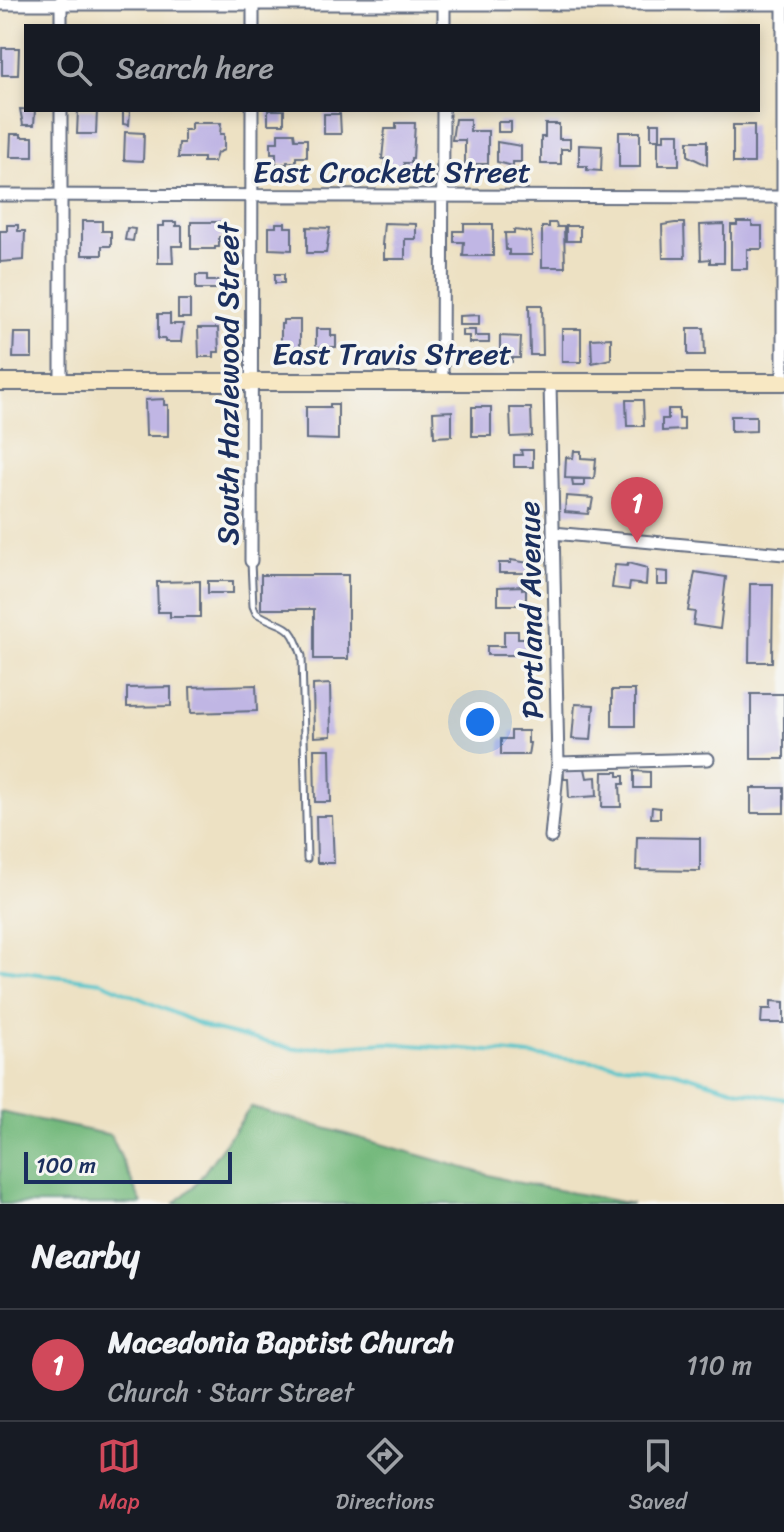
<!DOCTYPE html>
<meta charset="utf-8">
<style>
body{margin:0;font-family:Sriracha,sans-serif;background:#20242c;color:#f1f3f6}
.scale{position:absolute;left:24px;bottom:20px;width:208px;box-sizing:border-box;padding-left:8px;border:4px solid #1b2f5e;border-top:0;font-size:22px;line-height:28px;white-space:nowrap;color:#1b2f5e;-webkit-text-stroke:6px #f6f6f2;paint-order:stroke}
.you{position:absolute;left:480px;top:722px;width:28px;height:28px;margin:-20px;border:6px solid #fff;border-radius:50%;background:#1a73e8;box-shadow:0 0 0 12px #1a73e833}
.badge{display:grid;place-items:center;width:52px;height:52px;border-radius:50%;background:#d1495b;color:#fff;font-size:26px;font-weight:700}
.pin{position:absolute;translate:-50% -66px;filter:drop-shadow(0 2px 4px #0008)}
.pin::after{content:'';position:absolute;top:42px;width:28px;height:24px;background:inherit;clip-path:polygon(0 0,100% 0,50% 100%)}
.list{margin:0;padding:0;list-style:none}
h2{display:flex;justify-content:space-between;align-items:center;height:104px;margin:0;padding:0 32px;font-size:34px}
h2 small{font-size:26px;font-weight:400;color:#9ea1a6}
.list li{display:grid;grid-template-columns:52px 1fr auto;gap:24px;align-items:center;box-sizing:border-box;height:112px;padding:0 32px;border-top:2px solid #363941}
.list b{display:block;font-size:30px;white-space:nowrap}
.list p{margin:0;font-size:26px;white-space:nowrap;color:#9ea1a6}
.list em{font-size:26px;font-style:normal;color:#9ea1a6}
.icon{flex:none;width:44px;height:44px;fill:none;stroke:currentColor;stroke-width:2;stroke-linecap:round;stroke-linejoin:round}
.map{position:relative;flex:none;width:784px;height:1204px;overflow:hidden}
.search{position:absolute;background:#171b24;box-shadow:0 4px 12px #0003;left:24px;right:24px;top:24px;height:88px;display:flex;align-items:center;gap:20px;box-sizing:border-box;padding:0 28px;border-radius:0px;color:#9ea1a6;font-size:30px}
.sheet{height:216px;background:#171b24}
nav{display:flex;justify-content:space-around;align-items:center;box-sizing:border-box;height:112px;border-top:2px solid #363941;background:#171b24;font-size:22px;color:#9ea1a6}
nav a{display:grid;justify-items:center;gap:4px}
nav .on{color:#d1495b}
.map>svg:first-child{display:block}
.forest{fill:#74b97d;stroke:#48746e;stroke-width:2}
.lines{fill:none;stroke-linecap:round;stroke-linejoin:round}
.stream{stroke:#56c4ca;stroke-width:4}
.building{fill:#c0b6e4}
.lane-casing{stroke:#646d81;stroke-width:9}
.street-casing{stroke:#646d81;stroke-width:15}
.secondary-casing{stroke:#646d81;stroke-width:20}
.lane{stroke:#fff;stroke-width:5}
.street{stroke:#fff;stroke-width:11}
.secondary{stroke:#f8e8c3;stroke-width:16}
.labels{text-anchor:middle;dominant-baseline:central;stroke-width:7;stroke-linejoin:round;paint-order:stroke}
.street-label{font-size:30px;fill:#1b2f5e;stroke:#f6f6f2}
</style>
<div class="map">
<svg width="784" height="1204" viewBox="0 0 784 1204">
<rect width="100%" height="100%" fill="#f6f6f2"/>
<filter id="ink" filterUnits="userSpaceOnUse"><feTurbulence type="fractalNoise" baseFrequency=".0125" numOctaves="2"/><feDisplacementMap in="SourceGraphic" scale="16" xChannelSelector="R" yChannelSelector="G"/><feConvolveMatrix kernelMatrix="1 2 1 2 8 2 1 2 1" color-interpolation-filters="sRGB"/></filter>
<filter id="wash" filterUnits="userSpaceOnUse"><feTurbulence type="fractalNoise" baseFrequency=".006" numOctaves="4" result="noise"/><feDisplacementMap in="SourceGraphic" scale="32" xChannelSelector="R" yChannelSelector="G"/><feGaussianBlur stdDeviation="1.8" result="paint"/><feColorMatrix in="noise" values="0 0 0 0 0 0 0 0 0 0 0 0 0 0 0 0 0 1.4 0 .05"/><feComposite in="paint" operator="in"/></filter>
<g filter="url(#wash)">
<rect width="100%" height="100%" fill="#ede1c3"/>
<!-- forest -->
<path class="forest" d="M 251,1107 L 510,1181 L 632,1204 L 174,1204 L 195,1185 Z
M 0,1112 L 111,1135 L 142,1204 L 0,1204 Z"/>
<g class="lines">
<!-- stream -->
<path class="stream" d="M 0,969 L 102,982 L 211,1029 L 295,1049 L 387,1043 L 501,1052 L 669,1070 L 740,1091 L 784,1099"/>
</g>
<g id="blocks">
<!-- building -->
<path class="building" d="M 2,48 L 19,48 L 18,75 L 2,75 Z
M 20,109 L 35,110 L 34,125 L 23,125 Z
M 78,110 L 97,110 L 96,134 L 77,134 Z
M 268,110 L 284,110 L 284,124 L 268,124 Z
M 123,111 L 130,111 L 129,125 L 123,124 Z
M 324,114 L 340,114 L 341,134 L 324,134 Z
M 455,119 L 470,119 L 470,131 L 488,131 L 488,164 L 465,164 L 465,140 L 452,140 Z
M 498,122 L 511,122 L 511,132 L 498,132 Z
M 191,123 L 221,123 L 220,134 L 224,134 L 224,150 L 217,153 L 214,162 L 203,162 L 203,158 L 178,158 L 179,143 L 184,143 L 184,130 L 191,130 Z
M 396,123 L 415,123 L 413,158 L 411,158 L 411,163 L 404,163 L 404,169 L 385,169 L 385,159 L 382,159 L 385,129 L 396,129 Z
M 651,123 L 660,123 L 660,139 L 651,139 Z
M 545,124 L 559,124 L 559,139 L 570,139 L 570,149 L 561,149 L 561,164 L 541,164 L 541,137 L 545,137 Z
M 733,125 L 754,125 L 754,163 L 733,163 Z
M 125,132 L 144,133 L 143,161 L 124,160 Z
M 619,132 L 640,132 L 640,167 L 619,167 Z
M 278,133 L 294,133 L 295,139 L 307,139 L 307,157 L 296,157 L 296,162 L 287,162 L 287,164 L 276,164 L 276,153 L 271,153 L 271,142 L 278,142 Z
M 664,133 L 679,133 L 679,165 L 658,165 L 658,140 L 664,140 Z
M 11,134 L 21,134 L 21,137 L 33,137 L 33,157 L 10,157 Z
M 688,141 L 707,141 L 707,165 L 688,156 Z
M 497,142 L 521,146 L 521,162 L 513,162 L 513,166 L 497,162 Z
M 579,145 L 602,146 L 601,171 L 587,170 L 587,166 L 579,166 Z
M 82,221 L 102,221 L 102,231 L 111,231 L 111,246 L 102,246 L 102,255 L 82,255 Z
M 164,222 L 176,222 L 176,226 L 182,226 L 182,246 L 172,246 L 173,263 L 158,263 L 158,226 L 164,226 Z
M 191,222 L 223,222 L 223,237 L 219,237 L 219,247 L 215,247 L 215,249 L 191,249 Z
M 737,222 L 752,222 L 752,226 L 762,226 L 762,249 L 747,249 L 747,269 L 731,269 L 731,225 L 737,225 Z
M 276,223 L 285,223 L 285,227 L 292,227 L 292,250 L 269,249 L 269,227 L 276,227 Z
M 384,223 L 416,224 L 416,239 L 405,239 L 405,259 L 384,259 L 384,245 L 382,245 Z
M 549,223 L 556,223 L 557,227 L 564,227 L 565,267 L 542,267 L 542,227 L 549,227 Z
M 675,223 L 684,223 L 685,258 L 663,258 L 662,225 Z
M 464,224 L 493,224 L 493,256 L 463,256 L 464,242 L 454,242 L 454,231 L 464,231 Z
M 724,224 L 724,263 L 710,263 L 710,259 L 701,260 L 700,225 Z
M 7,225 L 18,225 L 18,231 L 25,231 L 24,260 L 0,262 L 0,231 L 7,231 Z
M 566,226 L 580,226 L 580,241 L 566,241 Z
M 307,227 L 330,228 L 326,253 L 307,253 Z
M 127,228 L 135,229 L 133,241 L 125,240 Z
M 514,230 L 531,232 L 532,255 L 509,255 L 509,250 L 506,250 L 505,233 L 514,233 Z
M 275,274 L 284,274 L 284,283 L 275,283 Z
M 196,275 L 207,275 L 207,281 L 219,281 L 219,289 L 196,289 Z
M 178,300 L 190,300 L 190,318 L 178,318 Z
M 529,305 L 542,305 L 543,355 L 530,355 Z
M 158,314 L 170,314 L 170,324 L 183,324 L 181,342 L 165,342 L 165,339 L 158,339 Z
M 479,315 L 479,325 L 459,325 L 459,316 Z
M 283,320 L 300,320 L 300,347 L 281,347 L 281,324 L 283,324 Z
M 198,328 L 218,328 L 219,352 L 214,352 L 214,357 L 199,357 Z
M 688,328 L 704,328 L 705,355 L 688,355 Z
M 316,329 L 331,329 L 331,336 L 336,336 L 336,347 L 316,347 Z
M 562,329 L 581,329 L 581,362 L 562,362 Z
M 462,330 L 475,330 L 475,336 L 489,336 L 489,343 L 469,343 L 469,336 L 462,336 Z
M 14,333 L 32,333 L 32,358 L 13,358 Z
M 500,336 L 521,337 L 520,358 L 512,358 L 512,362 L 500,362 Z
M 611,338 L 611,359 L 592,363 L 591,339 Z
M 164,399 L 164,405 L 168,405 L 168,436 L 146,436 L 145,400 Z
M 626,400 L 643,400 L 644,426 L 627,426 Z
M 330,404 L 338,404 L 338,440 L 306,439 L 306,407 L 330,407 Z
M 472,407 L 491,407 L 491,436 L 472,436 Z
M 510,408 L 531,408 L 532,436 L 511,437 Z
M 668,409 L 679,409 L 679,419 L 684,418 L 684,430 L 662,431 L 662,419 L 668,419 Z
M 452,411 L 452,436 L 434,437 L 433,412 Z
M 731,416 L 756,416 L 756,431 L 731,432 Z
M 521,450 L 533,450 L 533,467 L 514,467 L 514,455 L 522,455 Z
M 574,451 L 581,451 L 581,458 L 596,459 L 594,479 L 565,478 L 566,457 L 573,458 Z
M 572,479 L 584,479 L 584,486 L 573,486 Z
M 566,496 L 593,498 L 591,509 L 589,509 L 588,514 L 565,512 Z
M 511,560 L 529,563 L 529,573 L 499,573 L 499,563 L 511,563 Z
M 628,563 L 647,568 L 646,585 L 630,583 L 629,590 L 612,588 L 615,565 L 627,566 Z
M 657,571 L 668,572 L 668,585 L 657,585 Z
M 695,572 L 726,577 L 720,629 L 693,625 L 695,612 L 688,611 Z
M 261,575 L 348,575 L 348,659 L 314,659 L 314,609 L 261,609 Z
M 200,581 L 200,617 L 170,617 L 170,612 L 158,612 L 157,582 Z
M 208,581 L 233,581 L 233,593 L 208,593 Z
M 750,584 L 773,584 L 772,662 L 749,662 Z
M 522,586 L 522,589 L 526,588 L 526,600 L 522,600 L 522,605 L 498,605 L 498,587 Z
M 504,631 L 518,631 L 518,638 L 529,638 L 529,655 L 487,655 L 487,646 L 504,646 Z
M 330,684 L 331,736 L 314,737 L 313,685 Z
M 256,685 L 257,711 L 191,713 L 190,687 Z
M 171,687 L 171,706 L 127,707 L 127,688 Z
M 612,690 L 635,690 L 635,726 L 612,726 Z
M 751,694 L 784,694 L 784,759 L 751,759 Z
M 575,704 L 594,705 L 591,740 L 572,739 Z
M 511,731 L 528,731 L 528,743 L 530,743 L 528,755 L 501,755 L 501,739 L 511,739 Z
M 314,749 L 330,749 L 331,802 L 315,802 Z
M 584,764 L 587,778 L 596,777 L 597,796 L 569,798 L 568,779 L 564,779 L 563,766 Z
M 634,771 L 650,772 L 650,788 L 634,788 Z
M 603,772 L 618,772 L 618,776 L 624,776 L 624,784 L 620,784 L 621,807 L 602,807 Z
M 751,788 L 784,788 L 784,813 L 751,813 Z
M 652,807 L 660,808 L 660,818 L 651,818 Z
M 316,816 L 332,816 L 334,863 L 317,863 Z
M 637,837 L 700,838 L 700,871 L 636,870 Z
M 771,1001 L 784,1002 L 784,1023 L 761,1023 L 762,1009 L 771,1009 Z"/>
</g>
</g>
<g filter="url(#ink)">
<use href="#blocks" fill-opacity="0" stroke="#646d81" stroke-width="2"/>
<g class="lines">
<defs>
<path id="lane" d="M 251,562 L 253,606 L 256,613 C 286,631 289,618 302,656 L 307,859"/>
<path id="street" d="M 61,0 L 61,26
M 783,0 L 783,382
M 0,4 L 784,4
M 253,26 L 253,0
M 444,26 L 444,0
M 61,110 L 61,382
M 0,195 L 784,197
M 442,382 L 443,110
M 550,383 L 558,763 L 551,837
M 553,533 L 784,554
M 251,561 L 252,110
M 558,763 L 708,759"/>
<path id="secondary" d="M 0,382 L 784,382"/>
</defs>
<!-- lane casing -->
<use href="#lane" class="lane-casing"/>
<!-- street casing -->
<use href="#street" class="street-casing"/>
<!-- secondary casing -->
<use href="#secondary" class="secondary-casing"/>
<!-- lane -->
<use href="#lane" class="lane"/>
<!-- street -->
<use href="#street" class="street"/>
<!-- secondary -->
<use href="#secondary" class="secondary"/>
</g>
</g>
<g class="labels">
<!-- street labels -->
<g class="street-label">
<text x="392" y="172">East Crockett Street</text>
<text x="392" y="354">East Travis Street</text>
<text transform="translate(228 384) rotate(-90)">South Hazlewood Street</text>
<text transform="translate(531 610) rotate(-91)">Portland Avenue</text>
</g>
</g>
</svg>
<div class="scale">100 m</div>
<div class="you"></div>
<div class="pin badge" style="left:637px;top:543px">1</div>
<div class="search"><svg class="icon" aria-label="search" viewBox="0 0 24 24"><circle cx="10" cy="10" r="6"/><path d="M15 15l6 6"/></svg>Search here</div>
</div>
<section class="sheet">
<h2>Nearby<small></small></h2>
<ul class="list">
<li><span class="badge">1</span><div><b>Macedonia Baptist Church</b><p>Church · Starr Street</p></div><em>110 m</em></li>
</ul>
</section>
<nav>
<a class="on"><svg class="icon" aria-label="map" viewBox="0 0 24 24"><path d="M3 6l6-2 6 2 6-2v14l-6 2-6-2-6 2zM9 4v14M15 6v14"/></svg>Map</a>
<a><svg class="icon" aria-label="directions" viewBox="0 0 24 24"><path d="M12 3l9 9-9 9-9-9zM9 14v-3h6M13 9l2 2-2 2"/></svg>Directions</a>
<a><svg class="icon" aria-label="saved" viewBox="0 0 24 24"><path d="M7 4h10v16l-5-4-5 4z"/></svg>Saved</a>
</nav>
